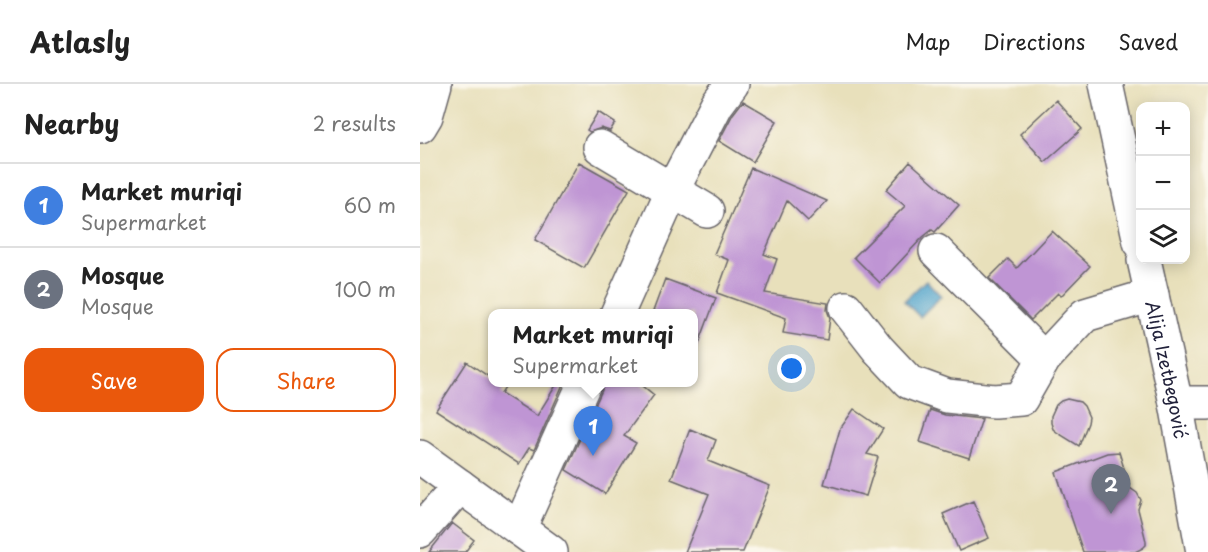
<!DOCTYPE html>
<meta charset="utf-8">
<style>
body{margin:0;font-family:"Playpen Sans",sans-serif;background:#f2f2f2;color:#222}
.controls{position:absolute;right:18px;top:18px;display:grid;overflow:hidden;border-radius:12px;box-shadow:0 3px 15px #0003}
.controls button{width:54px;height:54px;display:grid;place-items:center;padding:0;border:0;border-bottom:2px solid #e0e0e0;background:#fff;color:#222;font:30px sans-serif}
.you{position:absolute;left:372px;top:285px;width:21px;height:21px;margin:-15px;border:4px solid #fff;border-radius:50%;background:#1a73e8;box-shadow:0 0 0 9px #1a73e833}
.badge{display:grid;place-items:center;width:39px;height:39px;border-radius:50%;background:#ea580c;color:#fff;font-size:20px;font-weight:700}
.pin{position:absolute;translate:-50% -50px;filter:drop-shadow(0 2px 3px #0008)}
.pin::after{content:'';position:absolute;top:32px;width:21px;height:18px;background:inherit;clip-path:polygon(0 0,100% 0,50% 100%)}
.popup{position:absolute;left:68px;top:225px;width:210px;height:78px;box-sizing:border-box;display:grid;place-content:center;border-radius:12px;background:#fff;filter:drop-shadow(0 2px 4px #0005);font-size:20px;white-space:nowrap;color:#767676}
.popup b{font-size:22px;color:#222}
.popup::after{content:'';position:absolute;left:50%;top:100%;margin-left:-12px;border:12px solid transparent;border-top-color:#fff}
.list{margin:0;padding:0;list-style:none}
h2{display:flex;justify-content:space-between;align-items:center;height:78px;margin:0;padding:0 24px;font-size:26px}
h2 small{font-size:20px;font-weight:400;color:#767676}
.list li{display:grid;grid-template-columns:39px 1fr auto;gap:18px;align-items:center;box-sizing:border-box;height:84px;padding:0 24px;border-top:2px solid #e0e0e0}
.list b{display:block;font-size:22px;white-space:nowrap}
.list p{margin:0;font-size:20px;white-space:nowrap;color:#767676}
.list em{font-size:20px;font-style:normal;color:#767676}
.actions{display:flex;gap:12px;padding:18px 24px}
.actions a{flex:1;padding:14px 0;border:2px solid #ea580c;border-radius:18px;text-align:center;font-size:21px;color:#ea580c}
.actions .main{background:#ea580c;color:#fff}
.icon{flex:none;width:33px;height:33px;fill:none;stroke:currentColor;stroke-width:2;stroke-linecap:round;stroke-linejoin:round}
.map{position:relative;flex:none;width:788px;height:468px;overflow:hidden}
header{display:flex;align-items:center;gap:36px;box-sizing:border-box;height:84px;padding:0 30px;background:#fff;border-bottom:2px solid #e0e0e0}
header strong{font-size:28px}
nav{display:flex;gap:33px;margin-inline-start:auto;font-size:21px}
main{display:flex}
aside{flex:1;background:#fff}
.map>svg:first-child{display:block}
.water{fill:#50a3cb;stroke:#396283;stroke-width:1.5}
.building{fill:#bf95d4}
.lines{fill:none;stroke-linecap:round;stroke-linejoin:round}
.minor-casing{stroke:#676468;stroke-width:36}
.major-casing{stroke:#676468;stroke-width:36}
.minor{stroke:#fff;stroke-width:33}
.major{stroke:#fff;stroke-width:33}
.labels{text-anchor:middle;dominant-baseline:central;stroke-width:6;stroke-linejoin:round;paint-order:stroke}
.street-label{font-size:18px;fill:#22223b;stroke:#fbf7ec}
</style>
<header>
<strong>Atlasly</strong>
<nav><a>Map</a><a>Directions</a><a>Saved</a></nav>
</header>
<main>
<aside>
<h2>Nearby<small>2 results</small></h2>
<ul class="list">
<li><span class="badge" style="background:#3f7fe0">1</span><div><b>Market muriqi</b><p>Supermarket</p></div><em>60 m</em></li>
<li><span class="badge" style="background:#6b7280">2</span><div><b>Mosque</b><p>Mosque</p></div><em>100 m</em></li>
</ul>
<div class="actions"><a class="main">Save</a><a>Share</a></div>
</aside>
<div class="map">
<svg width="788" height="468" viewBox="0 0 788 468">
<rect width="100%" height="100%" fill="#fbf7ec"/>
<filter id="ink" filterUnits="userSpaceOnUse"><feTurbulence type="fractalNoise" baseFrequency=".0167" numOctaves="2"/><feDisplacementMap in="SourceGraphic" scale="12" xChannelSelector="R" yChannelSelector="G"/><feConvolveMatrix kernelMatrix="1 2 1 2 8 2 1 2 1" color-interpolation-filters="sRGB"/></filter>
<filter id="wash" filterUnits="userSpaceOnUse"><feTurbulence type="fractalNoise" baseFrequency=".008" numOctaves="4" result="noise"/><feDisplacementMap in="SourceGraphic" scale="24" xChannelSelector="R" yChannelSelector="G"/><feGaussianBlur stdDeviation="1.35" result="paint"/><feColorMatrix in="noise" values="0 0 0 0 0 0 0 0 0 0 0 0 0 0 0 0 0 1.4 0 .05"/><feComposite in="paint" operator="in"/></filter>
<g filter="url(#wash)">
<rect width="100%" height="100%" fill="#e8e0bb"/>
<!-- water -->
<path class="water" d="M 506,196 L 521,212 L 500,233 L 484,217 Z"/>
<g id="blocks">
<!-- building -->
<path class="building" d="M 636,16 L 662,45 L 625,78 L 600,50 Z
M 323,17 L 357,37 L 333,78 L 299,57 L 313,30 Z
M 178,28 L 195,39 L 190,47 L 181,44 L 170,48 L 167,46 Z
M 159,78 L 209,106 L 164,184 L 115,156 Z
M 490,78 L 539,121 L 515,148 L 512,146 L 503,153 L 460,199 L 434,173 L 485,122 L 466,106 Z
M 331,84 L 407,117 L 388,137 L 367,117 L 344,170 L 357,175 L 345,209 L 408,219 L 407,226 L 410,234 L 407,256 L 363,249 L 366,234 L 297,209 L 309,176 L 294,170 Z
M 632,147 L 670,182 L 641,212 L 638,209 L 611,236 L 569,194 L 588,175 L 597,184 Z
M 245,195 L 296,214 L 275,270 L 273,270 L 273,230 L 232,230 Z
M 47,278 L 72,295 L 72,298 L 78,298 L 85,303 L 81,309 L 117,332 L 138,298 L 144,298 L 114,366 L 109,364 L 99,380 L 16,326 Z
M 183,298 L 218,298 L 234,311 L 204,352 L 216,359 L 185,410 L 146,386 L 182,306 Z
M 647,315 L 660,318 L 664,322 L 669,333 L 668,339 L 659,362 L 638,349 L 633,345 L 631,339 L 631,332 L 636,321 L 641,317 Z
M 434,325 L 463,345 L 447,370 L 458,373 L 446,412 L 404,400 L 420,345 Z
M 510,326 L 525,331 L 562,335 L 549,374 L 500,358 Z
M 270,345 L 296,356 L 288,377 L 350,402 L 323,468 L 265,468 L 289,410 L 251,395 Z
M 699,368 L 710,404 L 717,409 L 721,416 L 718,425 L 726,457 L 726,461 L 723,464 L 715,468 L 663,468 L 636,388 L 687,369 Z
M 553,417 L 569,454 L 539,467 L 523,430 Z
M 32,439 L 54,456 L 45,468 L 9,468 Z"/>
</g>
</g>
<g filter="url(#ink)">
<use href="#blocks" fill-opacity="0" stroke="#676468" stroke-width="1.5"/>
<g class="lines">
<defs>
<path id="minor" d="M 0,42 L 6,32 L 15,0
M 180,63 L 287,127
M 516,167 L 624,275
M 426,224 L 458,265 L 489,298 L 527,312 L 574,317 L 601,315 L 624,275 L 665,231 L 732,211
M 197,230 L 252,107 L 297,20 L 312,0
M 756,319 L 788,319
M 99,445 L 165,298
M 0,447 L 40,402"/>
<g id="major">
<path d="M 686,0 L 720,158"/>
<path id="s1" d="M 724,176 L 756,319 L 783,468"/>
<path d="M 0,373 L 131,468"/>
</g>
</defs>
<!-- minor casing -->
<use href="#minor" class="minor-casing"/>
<!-- major casing -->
<use href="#major" class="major-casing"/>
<!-- minor -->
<use href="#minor" class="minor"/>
<!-- major -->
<use href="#major" class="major"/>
</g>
</g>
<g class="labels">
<!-- street labels -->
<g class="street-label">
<text stroke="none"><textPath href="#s1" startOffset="112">Alija Izetbegović</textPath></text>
</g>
</g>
</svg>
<div class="controls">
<button>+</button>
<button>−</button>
<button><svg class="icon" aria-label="layers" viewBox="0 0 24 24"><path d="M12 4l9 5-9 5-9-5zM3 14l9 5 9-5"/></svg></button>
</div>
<div class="you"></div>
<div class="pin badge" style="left:173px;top:372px;background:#3f7fe0">1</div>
<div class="popup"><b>Market muriqi</b>Supermarket</div>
<div class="pin badge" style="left:691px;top:430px;background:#6b7280">2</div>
</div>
</main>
